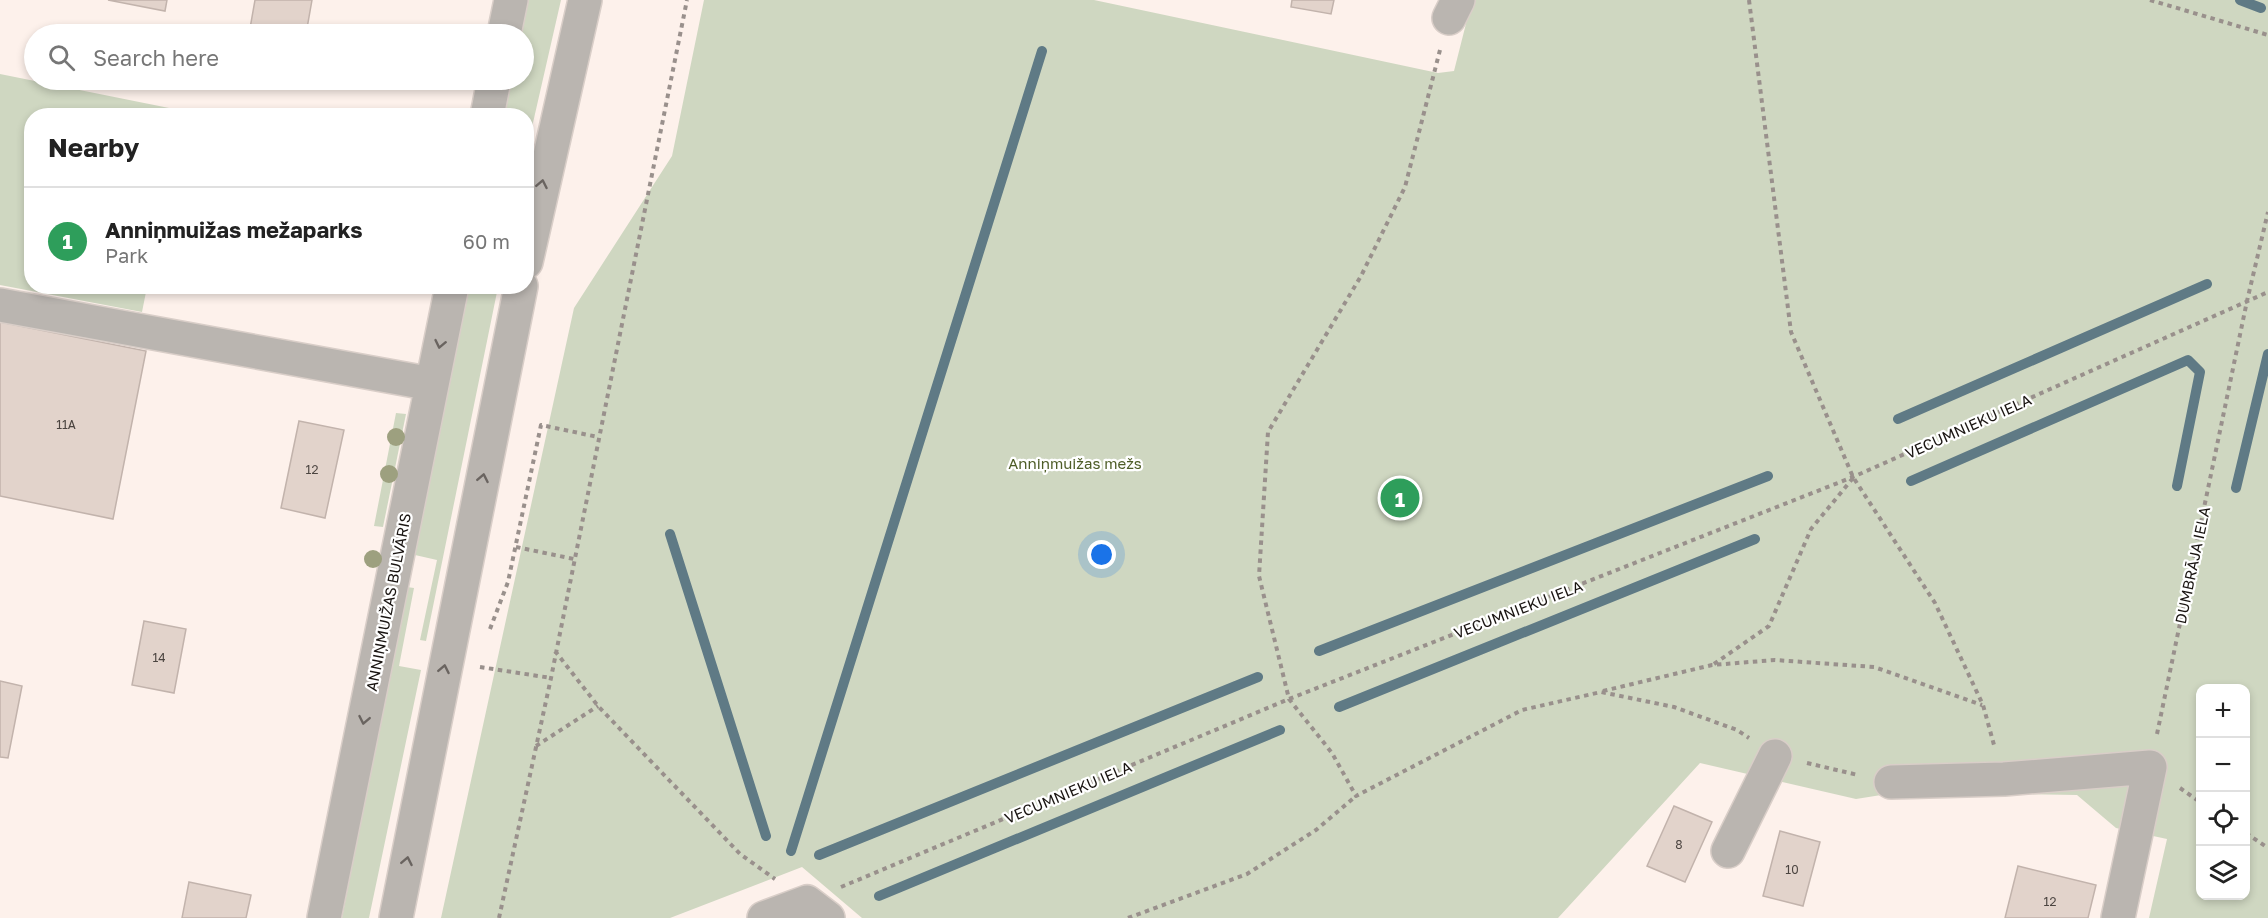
<!DOCTYPE html>
<meta charset="utf-8">
<style>
body{margin:0;font-family:"Golos Text",sans-serif;background:#f6f6f6;color:#222}
.controls{position:absolute;right:18px;bottom:18px;display:grid;overflow:hidden;border-radius:12px;box-shadow:0 3px 9px #0003}
.controls button{width:54px;height:54px;display:grid;place-items:center;padding:0;border:0;border-bottom:2px solid #e0e0e0;background:#fff;color:#222;font:30px sans-serif}
.you{position:absolute;left:1102px;top:555px;width:21px;height:21px;margin:-15px;border:4px solid #fff;border-radius:50%;background:#1a73e8;box-shadow:0 0 0 9px #1a73e833}
.badge{display:grid;place-items:center;width:39px;height:39px;border-radius:50%;background:#7c3aed;color:#fff;font-size:20px;font-weight:700}
.pin{position:absolute;translate:-50% -50%;border:3px solid #fff;box-shadow:0 2px 6px #0006}
.list{margin:0;padding:0;list-style:none}
h2{display:flex;justify-content:space-between;align-items:center;height:78px;margin:0;padding:0 24px;font-size:26px}
h2 small{font-size:20px;font-weight:400;color:#767676}
.list li{display:grid;grid-template-columns:39px 1fr auto;gap:18px;align-items:center;box-sizing:border-box;height:108px;padding:0 24px;border-top:2px solid #e0e0e0}
.list b{display:block;font-size:22px;white-space:nowrap}
.list p{margin:0;font-size:20px;white-space:nowrap;color:#767676}
.list em{font-size:20px;font-style:normal;color:#767676}
.icon{flex:none;width:33px;height:33px;fill:none;stroke:currentColor;stroke-width:2;stroke-linecap:round;stroke-linejoin:round}
.map{position:relative;flex:none;width:2268px;height:918px;overflow:hidden}
.search{position:absolute;background:#fff;box-shadow:0 3px 9px #0003;left:24px;top:24px;width:510px;height:66px;display:flex;align-items:center;gap:15px;box-sizing:border-box;padding:0 21px;border-radius:33px;color:#767676;font-size:22px}
.panel{position:absolute;background:#fff;box-shadow:0 3px 9px #0003;left:24px;top:108px;width:510px;height:186px;border-radius:24px}
.map>svg:first-child{display:block}
.green{fill:#cfd7c1;fill-rule:evenodd}
.lines{fill:none;stroke-linecap:round;stroke-linejoin:round}
.stream{stroke:#5f7a85;stroke-width:10}
.building{fill:#e2d3cb;stroke:#c2b3ac;stroke-width:1.5}
.minor-casing{stroke:#d9cec8;stroke-width:36}
.path{stroke:#99908c;stroke-width:4;stroke-dasharray:4.5 4.5;stroke-linecap:butt}
.minor{stroke:#bab5b0;stroke-width:33}
.tree{fill:#9da07f}
.oneway{stroke:#6a6460}
.labels{text-anchor:middle;dominant-baseline:central;stroke-width:4.5;stroke-linejoin:round;paint-order:stroke}
.number-label{font-size:12px;fill:#4b4440}
.street-label{font-size:15px;fill:#191411;stroke:#fff}
.park-label{font-size:15px;fill:#4e5d27;stroke:#fff}
</style>
<div class="map">
<svg width="2268" height="918" viewBox="0 0 2268 918">
<rect width="100%" height="100%" fill="#fdf1eb"/>
<!-- green -->
<path class="green" d="M 527,0 L 561,0 L 527,149 L 526,116 L 504,116 L 511,80 L 524,80 L 524,34 L 520,34 Z
M 704,0 L 1094,0 L 1438,73 L 1454,71 L 1472,0 L 2268,0 L 2268,918 L 2149,918 L 2167,839 L 2116,828 L 2077,795 L 1900,792 L 1856,799 L 1700,763 L 1558,918 L 862,918 L 802,867 L 670,918 L 441,918 L 574,308 L 672,156 ZM 2200,688 L 2246,688 L 2246,896 L 2200,896 Z
M 0,74 L 179,110 L 178,116 L 32,116 L 32,286 L 147,287 L 142,312 L 0,285 Z
M 469,287 L 498,287 L 426,641 L 420,640 L 437,560 L 415,555 Z
M 396,413 L 406,414 L 383,527 L 374,526 Z
M 407,587 L 414,588 L 399,666 L 421,670 L 369,918 L 342,918 Z"/>
<g class="lines">
<!-- stream -->
<path class="stream" d="M 2240,0 L 2261,8
M 1898,419 L 2207,284
M 1911,481 L 2188,360 L 2200,372 L 2177,486
M 2236,488 L 2268,354
M 670,534 L 766,836
M 1319,651 L 1768,476
M 1339,707 L 1755,539
M 791,851 L 1042,51
M 819,855 L 1258,677
M 879,896 L 1280,730"/>
</g>
<!-- building -->
<path class="building" d="M 108,0 L 167,0 L 165,11 Z
M 255,0 L 312,0 L 306,34 L 249,34 Z
M 1292,0 L 1334,0 L 1331,14 L 1291,7 Z
M 0,322 L 146,351 L 113,519 L 0,496 Z
M 299,421 L 344,430 L 325,518 L 281,508 Z
M 144,621 L 186,629 L 174,693 L 132,685 Z
M 0,681 L 22,686 L 8,758 L 0,757 Z
M 1674,806 L 1712,822 L 1685,882 L 1647,866 Z
M 1780,831 L 1820,842 L 1803,906 L 1763,896 Z
M 2018,866 L 2096,885 L 2088,918 L 2005,918 Z
M 189,882 L 251,895 L 246,918 L 182,918 Z"/>
<g class="lines">
<defs>
<path id="minor" d="M 1449,18 L 1458,0
M 504,34 L 511,0
M 487,116 L 494,80
M 526,262 L 585,0
M 0,305 L 432,384
M 1891,782 L 2004,779 L 2150,767 L 2118,918
M 1728,851 L 1775,756
M 324,918 L 452,286
M 396,918 L 521,286
M 764,918 L 807,902 L 828,918"/>
</defs>
<!-- minor casing -->
<use href="#minor" class="minor-casing"/>
<!-- path -->
<path class="path" d="M 1749,0 L 1791,332 L 1853,477 L 1935,603 L 1983,705 L 1994,745
M 2150,0 L 2268,35
M 1440,50 L 1405,187 L 1361,276 L 1268,432 L 1259,576 L 1289,699 L 1332,753 L 1356,796 L 1522,710 L 1601,692 L 1674,707 L 1737,730 L 1749,738
M 516,547 L 574,559
M 490,629 L 508,582 L 541,425 L 598,437
M 555,651 L 598,706 L 740,854 L 775,879
M 1714,664 L 1769,626 L 1811,529 L 1853,478
M 480,667 L 551,678
M 1603,691 L 1712,665 L 1775,660 L 1874,667 L 1982,705
M 2157,734 L 2247,301 L 2268,212
M 536,746 L 598,706
M 1807,763 L 1858,775
M 2180,788 L 2200,802
M 2246,833 L 2268,848
M 841,887 L 1289,699 L 1853,477 L 2268,292
M 499,918 L 551,678 L 687,0
M 1128,918 L 1247,874 L 1316,830 L 1356,796"/>
<!-- minor -->
<use href="#minor" class="minor"/>
</g>
<!-- trees -->
<g class="tree">
<circle cx="396" cy="437" r="9"/>
<circle cx="389" cy="474" r="9"/>
<circle cx="373" cy="559" r="9"/>
</g>
<!-- one-way arrows -->
<defs><path id="oneway-chevron" d="M-2-3.5L2.5 0L-2 3.5" fill="none" stroke-width="1.6" stroke-linecap="round" stroke-linejoin="round" transform="scale(1.5)"/></defs>
<g class="oneway">
<use href="#oneway-chevron" transform="translate(542 184) rotate(-79)"/>
<use href="#oneway-chevron" transform="translate(440 344) rotate(102)"/>
<use href="#oneway-chevron" transform="translate(483 478) rotate(-79)"/>
<use href="#oneway-chevron" transform="translate(444 669) rotate(-79)"/>
<use href="#oneway-chevron" transform="translate(364 720) rotate(101)"/>
<use href="#oneway-chevron" transform="translate(407 861) rotate(-79)"/>
</g>
<g class="labels">
<!-- number labels -->
<g class="number-label">
<text x="66" y="424">11A</text>
<text x="312" y="469">12</text>
<text x="159" y="657">14</text>
<text x="1679" y="844">8</text>
<text x="1792" y="869">10</text>
<text x="2050" y="901">12</text>
</g>
<!-- street labels -->
<g class="street-label">
<text transform="translate(1968 426) rotate(-24)">VECUMNIEKU IELA</text>
<text transform="translate(2192 565) rotate(-78)">DUMBRĀJA IELA</text>
<text transform="translate(388 602) rotate(-79)">ANNIŅMUIŽAS BULVĀRIS</text>
<text transform="translate(1518 609) rotate(-21)">VECUMNIEKU IELA</text>
<text transform="translate(1068 792) rotate(-23)">VECUMNIEKU IELA</text>
</g>
<!-- park labels -->
<g class="park-label">
<text x="1075" y="463">Anniņmuižas mežs</text>
</g>
</g>
</svg>
<div class="controls">
<button>+</button>
<button>−</button>
<button><svg class="icon" aria-label="locate" viewBox="0 0 24 24"><circle cx="12" cy="12" r="6"/><path d="M12 2v4M12 18v4M2 12h4M18 12h4"/></svg></button>
<button><svg class="icon" aria-label="layers" viewBox="0 0 24 24"><path d="M12 4l9 5-9 5-9-5zM3 14l9 5 9-5"/></svg></button>
</div>
<div class="you"></div>
<div class="pin badge" style="left:1400px;top:498px;background:#2e9e5b">1</div>
<div class="search"><svg class="icon" aria-label="search" viewBox="0 0 24 24"><circle cx="10" cy="10" r="6"/><path d="M15 15l6 6"/></svg>Search here</div>
<section class="panel">
<h2>Nearby<small></small></h2>
<ul class="list">
<li><span class="badge" style="background:#2e9e5b">1</span><div><b>Anniņmuižas mežaparks</b><p>Park</p></div><em>60 m</em></li>
</ul>
</section>
</div>
